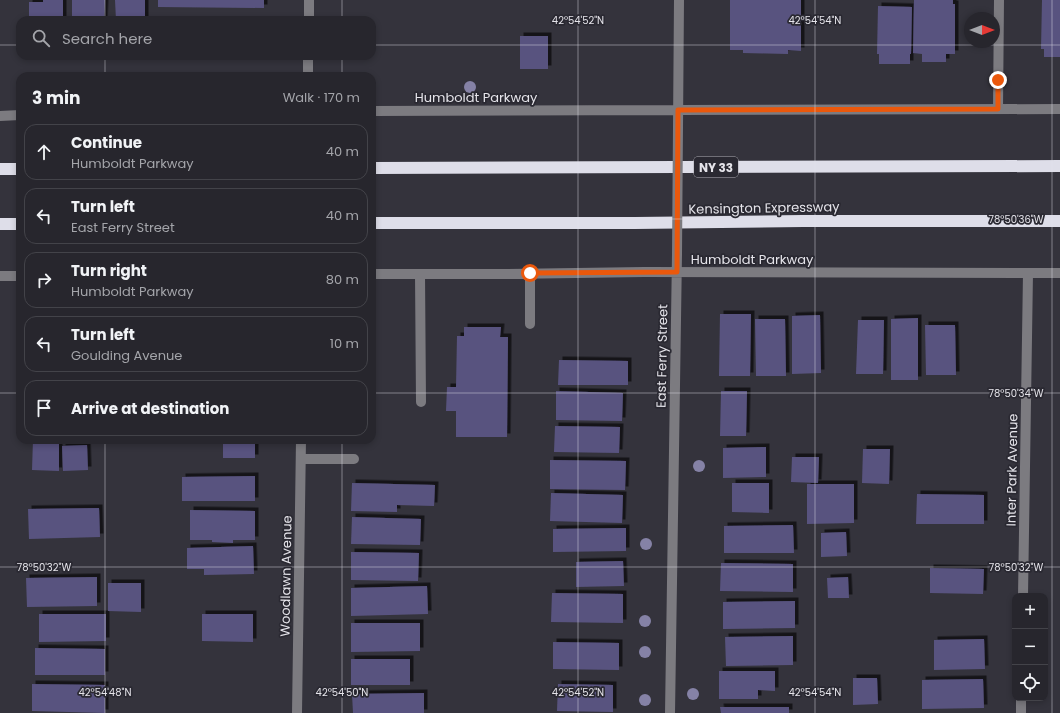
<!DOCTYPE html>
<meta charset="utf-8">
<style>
body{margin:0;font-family:Poppins,sans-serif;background:#333239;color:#f1f3f6}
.controls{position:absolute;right:12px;bottom:12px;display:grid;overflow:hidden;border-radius:8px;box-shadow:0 2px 6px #0003}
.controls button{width:36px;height:36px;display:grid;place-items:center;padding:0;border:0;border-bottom:1px solid #434349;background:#27262d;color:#f1f3f6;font:20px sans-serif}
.compass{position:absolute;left:964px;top:12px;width:36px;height:36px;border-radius:50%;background:#27262d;box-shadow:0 2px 6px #0003;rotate:90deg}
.stop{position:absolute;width:12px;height:12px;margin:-9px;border:3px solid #ea580c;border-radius:50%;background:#fff}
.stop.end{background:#ea580c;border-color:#fff;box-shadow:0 1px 4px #0008}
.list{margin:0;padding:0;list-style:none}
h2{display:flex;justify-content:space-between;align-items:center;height:52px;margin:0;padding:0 16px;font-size:17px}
h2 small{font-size:13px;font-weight:400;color:#a4a5aa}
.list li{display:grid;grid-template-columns:26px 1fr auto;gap:12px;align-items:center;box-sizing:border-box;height:56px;margin:0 8px 8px;padding:0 8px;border:1px solid #434349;border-radius:12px}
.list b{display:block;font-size:15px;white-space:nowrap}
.list p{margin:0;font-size:13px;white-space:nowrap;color:#a4a5aa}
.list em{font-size:13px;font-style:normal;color:#a4a5aa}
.icon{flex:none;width:22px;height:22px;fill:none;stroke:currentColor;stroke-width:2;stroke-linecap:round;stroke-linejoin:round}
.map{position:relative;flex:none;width:1060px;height:713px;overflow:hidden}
.search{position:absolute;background:#27262d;box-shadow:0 2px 6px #0003;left:16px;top:16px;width:360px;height:44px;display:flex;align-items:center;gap:10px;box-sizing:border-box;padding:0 14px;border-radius:12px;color:#a4a5aa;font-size:15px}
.panel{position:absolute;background:#27262d;box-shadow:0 2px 6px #0003;left:16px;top:72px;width:360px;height:372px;border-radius:12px}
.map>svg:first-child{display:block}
.building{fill:#58537f;filter:url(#shadow)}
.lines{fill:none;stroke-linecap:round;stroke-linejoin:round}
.minor{stroke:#7c7b80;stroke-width:10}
.highway{stroke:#dedee9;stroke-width:12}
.minor-bridge{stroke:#7c7b80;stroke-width:10}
.tree{fill:#8582a6}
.route{stroke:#ea580c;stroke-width:5}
.ticks{fill:none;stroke:#e5e4ea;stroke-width:1;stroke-opacity:0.45}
.labels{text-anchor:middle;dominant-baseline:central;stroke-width:3.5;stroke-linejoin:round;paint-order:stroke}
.shield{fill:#2a2932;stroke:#adacb3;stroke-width:1}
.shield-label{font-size:12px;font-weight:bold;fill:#e5e4ea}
.street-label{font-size:13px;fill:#e5e4ea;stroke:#2a2932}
.ticks-label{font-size:10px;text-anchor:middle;fill:#e5e4ea;stroke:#2a2932;stroke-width:3.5;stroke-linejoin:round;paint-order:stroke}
</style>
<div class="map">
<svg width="1060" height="713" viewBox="0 0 1060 713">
<defs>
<filter id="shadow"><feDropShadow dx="3.5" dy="-3.5" stdDeviation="0" flood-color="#0009"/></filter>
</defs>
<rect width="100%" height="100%" fill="#34333c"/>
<!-- building -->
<path class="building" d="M 43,0 L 63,0 L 63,20 L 29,20 L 29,2 L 43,2 Z
M 72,0 L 105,0 L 104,20 L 72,20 Z
M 115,0 L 145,0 L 145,20 L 116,20 Z
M 158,0 L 264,0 L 264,8 L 158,7 Z
M 730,0 L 801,0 L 801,51 L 788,50 L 788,54 L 743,53 L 743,50 L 730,50 Z
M 914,0 L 953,0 L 953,4 L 955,4 L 955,54 L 946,54 L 946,62 L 922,62 L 922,54 L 913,53 Z
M 1042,0 L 1060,0 L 1060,57 L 1044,57 L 1044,49 L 1041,49 Z
M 878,6 L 912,7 L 911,54 L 910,54 L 910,64 L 879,64 L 879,54 L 877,54 Z
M 520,36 L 548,36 L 548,69 L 520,69 Z
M 720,314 L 751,314 L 750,376 L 719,376 Z
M 820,315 L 821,373 L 792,374 L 792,316 Z
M 918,318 L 918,380 L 891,380 L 891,319 Z
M 755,319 L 785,319 L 786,376 L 756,376 Z
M 858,320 L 884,320 L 883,374 L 856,374 Z
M 925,325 L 955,325 L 956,375 L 926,375 Z
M 464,327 L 501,327 L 500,337 L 508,337 L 507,437 L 456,437 L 456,411 L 446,411 L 447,387 L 456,387 L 457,336 L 464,336 Z
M 559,360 L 628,361 L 628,385 L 558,385 Z
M 556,391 L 623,393 L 622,421 L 556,420 Z
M 721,391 L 747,391 L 746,436 L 720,436 Z
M 555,426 L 620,427 L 619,453 L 554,452 Z
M 33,440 L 59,440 L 59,471 L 32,470 Z
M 223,440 L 255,440 L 255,458 L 223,458 Z
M 87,445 L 88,470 L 63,471 L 62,446 Z
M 766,447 L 766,477 L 723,478 L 723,448 Z
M 863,449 L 890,449 L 889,484 L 862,483 Z
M 792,457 L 819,457 L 818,483 L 791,482 Z
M 550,460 L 626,461 L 625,490 L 550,489 Z
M 255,476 L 255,501 L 182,501 L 182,477 Z
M 352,483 L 435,485 L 434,506 L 397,505 L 397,512 L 351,511 Z
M 732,483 L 769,483 L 769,513 L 732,512 Z
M 807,484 L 854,484 L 854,523 L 807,524 Z
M 551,493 L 623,495 L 622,523 L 550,521 Z
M 917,494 L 984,495 L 984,524 L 916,524 Z
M 99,508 L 100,537 L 29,539 L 28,509 Z
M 190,510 L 255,511 L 255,540 L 233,540 L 233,543 L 212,542 L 212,540 L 190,540 Z
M 352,517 L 421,519 L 420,545 L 351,544 Z
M 793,525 L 794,553 L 724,553 L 724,526 Z
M 626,528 L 626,551 L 553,552 L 553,529 Z
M 846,532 L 847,556 L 821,557 L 821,533 Z
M 253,546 L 254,574 L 204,575 L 204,569 L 187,569 L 187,548 Z
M 351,552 L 419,553 L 418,581 L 351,580 Z
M 623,561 L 624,586 L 576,587 L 576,562 Z
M 721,563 L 793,564 L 793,592 L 720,591 Z
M 930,568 L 984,569 L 983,594 L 930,593 Z
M 97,577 L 97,606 L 27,607 L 26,578 Z
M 848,577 L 849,598 L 828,598 L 827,578 Z
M 108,583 L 141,583 L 141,612 L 108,611 Z
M 427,586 L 428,614 L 351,616 L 351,588 Z
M 552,593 L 623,594 L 623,623 L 551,622 Z
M 795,601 L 795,628 L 723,629 L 723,602 Z
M 39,614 L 106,614 L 106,641 L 39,642 Z
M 202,614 L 253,614 L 253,642 L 202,641 Z
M 351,623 L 420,623 L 420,651 L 351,652 Z
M 793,636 L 793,665 L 726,666 L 725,637 Z
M 984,639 L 985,669 L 934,670 L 934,640 Z
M 553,642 L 619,643 L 619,670 L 553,669 Z
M 35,648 L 105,649 L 105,675 L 35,675 Z
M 351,659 L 410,659 L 410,685 L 351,685 Z
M 719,671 L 775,671 L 775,691 L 758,690 L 758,699 L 719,699 Z
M 853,678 L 877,678 L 878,704 L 853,705 Z
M 983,679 L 984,708 L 922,709 L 922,680 Z
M 32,684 L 105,685 L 105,713 L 32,711 Z
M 558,684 L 613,685 L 613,712 L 557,711 Z
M 424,693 L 424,713 L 353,713 L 352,694 Z
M 720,707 L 789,707 L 789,713 L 721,713 Z"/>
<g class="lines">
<!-- minor -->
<path class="minor" d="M 309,20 L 309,0
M 308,76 L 308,56
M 998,109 L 999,0
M 372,111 L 1060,109
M 0,116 L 20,115
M 678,127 L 679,0
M 530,273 L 530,324
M 372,274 L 503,274 L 644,272 L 1060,273
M 420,274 L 421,402
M 0,276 L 20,276
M 301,459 L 354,459
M 1023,596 L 1028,273
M 297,713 L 301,440
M 670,713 L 677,254
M 1021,713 L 1021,698"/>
<!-- highway -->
<path class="highway" d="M 372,168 L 1060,166
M 0,169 L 20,169
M 372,223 L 635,223 L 803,221 L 1060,221
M 0,224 L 20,224"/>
<!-- minor-bridge -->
<path class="minor-bridge" d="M 677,254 L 678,127"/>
</g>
<!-- trees -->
<g class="tree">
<circle cx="470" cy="87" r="6"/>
<circle cx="699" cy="466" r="6"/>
<circle cx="646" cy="544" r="6"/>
<circle cx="645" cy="621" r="6"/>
<circle cx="645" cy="652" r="6"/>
<circle cx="693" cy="694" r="6"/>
<circle cx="645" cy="700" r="6"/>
</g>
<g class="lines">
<!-- route -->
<path class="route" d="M 530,273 L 677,272 L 678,110 L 998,109 L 998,80"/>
</g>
<!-- ticks -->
<path class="ticks" d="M 105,0 L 105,20M 342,0 L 342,20M 578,0 L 578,713M 815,0 L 815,713M 1052,0 L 1052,713M 0,45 L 20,45M 372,45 L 1060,45M 105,56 L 105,76M 342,56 L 342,76M 0,219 L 20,219M 372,219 L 1060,219M 0,393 L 20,393M 372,393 L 1060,393M 105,440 L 105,713M 342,440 L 342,713M 0,567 L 1060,567"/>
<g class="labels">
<!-- shield labels -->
<rect class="shield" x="694" y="157" width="44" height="20" rx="3"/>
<g class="shield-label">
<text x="716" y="167">NY 33</text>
</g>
<!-- street labels -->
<g class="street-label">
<text x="476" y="97">Humboldt Parkway</text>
<text transform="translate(764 208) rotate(-1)">Kensington Expressway</text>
<text x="752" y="259">Humboldt Parkway</text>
<text transform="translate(662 356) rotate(-89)">East Ferry Street</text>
<text transform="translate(1012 470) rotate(-89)">Inter Park Avenue</text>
<text transform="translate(286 576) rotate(-89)">Woodlawn Avenue</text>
</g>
</g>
<g class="ticks-label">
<text x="578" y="24">42°54'52"N</text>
<text x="815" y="24">42°54'54"N</text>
<text x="1016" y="223">78°50'36"W</text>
<text x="1016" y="397">78°50'34"W</text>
<text x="1016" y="571">78°50'32"W</text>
<text x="44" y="571">78°50'32"W</text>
<text x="105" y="696">42°54'48"N</text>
<text x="342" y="696">42°54'50"N</text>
<text x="578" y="696">42°54'52"N</text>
<text x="815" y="696">42°54'54"N</text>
</g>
</svg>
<div class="controls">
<button>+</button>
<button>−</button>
<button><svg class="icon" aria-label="locate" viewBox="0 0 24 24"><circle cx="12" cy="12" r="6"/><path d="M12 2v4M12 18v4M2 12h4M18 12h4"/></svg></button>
</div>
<svg class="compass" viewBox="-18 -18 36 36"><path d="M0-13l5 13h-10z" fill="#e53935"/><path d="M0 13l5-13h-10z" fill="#a4a5aa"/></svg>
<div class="stop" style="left:530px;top:273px"></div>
<div class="stop end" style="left:998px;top:80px"></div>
<div class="search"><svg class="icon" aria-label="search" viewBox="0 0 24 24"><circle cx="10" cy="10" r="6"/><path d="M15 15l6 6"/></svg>Search here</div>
<section class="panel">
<h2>3 min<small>Walk · 170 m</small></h2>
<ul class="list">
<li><svg class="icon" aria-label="ahead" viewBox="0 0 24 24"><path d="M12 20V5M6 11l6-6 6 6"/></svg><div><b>Continue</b><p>Humboldt Parkway</p></div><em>40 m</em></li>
<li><svg class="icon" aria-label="left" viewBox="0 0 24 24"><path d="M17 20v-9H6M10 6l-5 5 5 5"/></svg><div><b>Turn left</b><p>East Ferry Street</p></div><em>40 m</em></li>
<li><svg class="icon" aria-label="right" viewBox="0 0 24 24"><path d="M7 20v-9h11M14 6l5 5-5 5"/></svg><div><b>Turn right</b><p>Humboldt Parkway</p></div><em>80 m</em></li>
<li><svg class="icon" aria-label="left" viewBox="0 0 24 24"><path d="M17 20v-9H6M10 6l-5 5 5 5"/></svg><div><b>Turn left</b><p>Goulding Avenue</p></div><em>10 m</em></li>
<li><svg class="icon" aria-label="arrive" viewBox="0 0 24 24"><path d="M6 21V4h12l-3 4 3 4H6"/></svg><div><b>Arrive at destination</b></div></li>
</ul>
</section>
</div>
